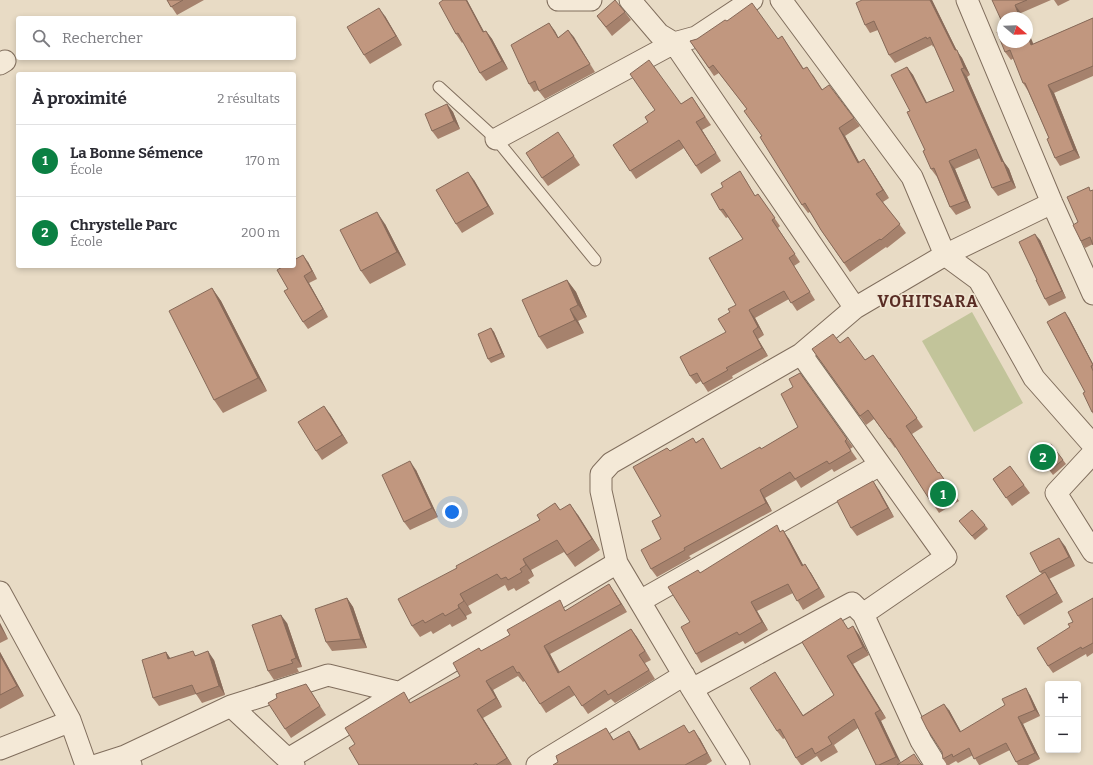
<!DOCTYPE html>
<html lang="fr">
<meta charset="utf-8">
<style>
body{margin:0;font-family:Bitter,serif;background:#f7f7f7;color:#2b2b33}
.controls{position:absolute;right:12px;bottom:12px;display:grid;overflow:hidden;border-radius:4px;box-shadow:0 2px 6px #0003}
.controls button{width:36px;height:36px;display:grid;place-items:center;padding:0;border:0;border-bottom:1px solid #e1e1e2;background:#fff;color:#2b2b33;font:20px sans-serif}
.compass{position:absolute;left:997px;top:12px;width:36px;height:36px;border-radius:50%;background:#fff;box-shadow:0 2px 6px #0003;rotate:109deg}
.you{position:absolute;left:452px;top:512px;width:14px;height:14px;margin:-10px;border:3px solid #fff;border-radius:50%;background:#1a73e8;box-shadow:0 0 0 6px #1a73e833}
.badge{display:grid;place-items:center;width:26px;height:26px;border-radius:50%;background:#0b8043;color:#fff;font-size:13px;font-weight:700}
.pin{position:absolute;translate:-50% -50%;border:2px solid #fff;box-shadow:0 1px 4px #0006}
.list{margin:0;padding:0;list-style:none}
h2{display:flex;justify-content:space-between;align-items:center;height:52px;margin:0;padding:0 16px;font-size:17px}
h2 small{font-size:13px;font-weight:400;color:#7c7c81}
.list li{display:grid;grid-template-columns:26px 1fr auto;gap:12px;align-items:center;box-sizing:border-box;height:72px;padding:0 16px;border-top:1px solid #e1e1e2}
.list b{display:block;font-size:15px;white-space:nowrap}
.list p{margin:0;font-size:13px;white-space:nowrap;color:#7c7c81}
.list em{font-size:13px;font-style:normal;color:#7c7c81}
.icon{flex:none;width:22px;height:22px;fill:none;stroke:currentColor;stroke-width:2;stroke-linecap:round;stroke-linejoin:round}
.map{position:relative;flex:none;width:1093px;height:765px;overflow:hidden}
.search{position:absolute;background:#fff;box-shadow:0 2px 6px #0003;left:16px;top:16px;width:280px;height:44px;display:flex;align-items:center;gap:10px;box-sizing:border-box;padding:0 14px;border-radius:4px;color:#7c7c81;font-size:15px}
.panel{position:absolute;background:#fff;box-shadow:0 2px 6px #0003;left:16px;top:72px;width:280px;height:196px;border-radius:4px}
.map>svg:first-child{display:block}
.green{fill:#c2c49a}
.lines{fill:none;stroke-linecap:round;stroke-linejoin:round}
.lane-casing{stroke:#806e5d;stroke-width:13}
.street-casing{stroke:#806e5d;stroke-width:23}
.lane{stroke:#f4e9d7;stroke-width:11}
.street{stroke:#f4e9d7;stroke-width:21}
.wall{fill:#a6826d}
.shaded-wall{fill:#876a59}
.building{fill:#c1977f;stroke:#876a59}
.labels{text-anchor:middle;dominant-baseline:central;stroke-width:3.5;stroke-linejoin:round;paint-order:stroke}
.district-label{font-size:16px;font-weight:bold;letter-spacing:1px;fill:#592c24;stroke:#f0e6d3}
</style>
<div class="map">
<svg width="1093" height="765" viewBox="0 0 1093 765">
<rect width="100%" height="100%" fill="#e8dbc5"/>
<!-- green -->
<path class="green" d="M 972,312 L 1023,403 L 974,432 L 922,341 Z"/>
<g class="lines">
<defs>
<path id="lane" d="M 439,87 L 496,139 L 595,260"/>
<path id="street" d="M 558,0 L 591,0
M 630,0 L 659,34 L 674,43 L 855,308
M 781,0 L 912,177 L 945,255 L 1052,203
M 967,0 L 1052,203 L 1093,294
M 0,64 L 5,61
M 496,139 L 674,43 L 696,37 L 752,0
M 801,354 L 946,557 L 863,614
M 1093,453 L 1056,493 L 1093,552
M 0,592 L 70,720 L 86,765
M 640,601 L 880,465
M 692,689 L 852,603 L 863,614 L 921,741 L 936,765
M 231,706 L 294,765
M 0,749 L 61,725 L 70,720
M 125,756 L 231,706 L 328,675 L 401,693
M 288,759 L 617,563
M 97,765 L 125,756 L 131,765
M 537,765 L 684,675
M 739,765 L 692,689 L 617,563 L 601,491 L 601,474 L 611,463 L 801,354 L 855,308 L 945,255 L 979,280 L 1034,378 L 1093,445"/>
</defs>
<!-- lane casing -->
<use href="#lane" class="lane-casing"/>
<!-- street casing -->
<use href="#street" class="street-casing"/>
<!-- lane -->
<use href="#lane" class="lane"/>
<!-- street -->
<use href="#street" class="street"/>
</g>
<!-- wall -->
<path class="wall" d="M 167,0 L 204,0 L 177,15 Z
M 443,0 L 467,0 L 484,32 L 486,31 L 492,39 L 508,69 L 486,81 L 480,73 L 463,42 L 462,43 L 456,34 Z
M 862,0 L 933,0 L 932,0 L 957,51 L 962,58 L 970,75 L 967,77 L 1003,161 L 1009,169 L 1016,188 L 998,196 L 992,188 L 980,158 L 955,169 L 971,208 L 956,215 L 950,207 L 937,177 L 931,169 L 925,150 L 910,111 L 907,67 L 913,75 L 927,103 L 954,91 L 934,46 L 933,47 L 932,45 L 895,63 L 889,55 L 878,30 L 870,33 L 865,25 Z
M 992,0 L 1051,0 L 1021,13 L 1023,18 L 1003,18 Z
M 1054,0 L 1070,0 L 1058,6 Z
M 625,12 L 631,20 L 612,36 L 597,16 Z
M 385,16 L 402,45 L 370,64 L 364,55 Z
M 1093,18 L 1093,76 L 1054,93 L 1080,158 L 1060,166 L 1055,158 L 1049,138 L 1028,91 L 1023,83 L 1014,58 L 1011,60 L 1005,52 L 1003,29 L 1033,44 Z
M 727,21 L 778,39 L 782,36 L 804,69 L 813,75 L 822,89 L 854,118 L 860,126 L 845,136 L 859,162 L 864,159 L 870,168 L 889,198 L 883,202 L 906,233 L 887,248 L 886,247 L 850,272 L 821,230 L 810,212 L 808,213 L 802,205 L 747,109 L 719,73 L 714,76 L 690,41 L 697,39 Z
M 549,23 L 558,38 L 568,30 L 595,72 L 545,99 L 538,90 L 534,92 L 529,84 Z
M 692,97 L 711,125 L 702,130 L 721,161 L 701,174 L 684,148 L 636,179 L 613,145 L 681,104 Z
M 447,104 L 453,112 L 460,129 L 438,139 L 432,131 Z
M 564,141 L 580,165 L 548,186 L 542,178 Z
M 745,179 L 755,196 L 758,194 L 780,226 L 778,228 L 800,262 L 794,266 L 815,300 L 797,311 L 789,299 L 755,318 L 764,335 L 758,339 L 768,356 L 732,376 L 733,378 L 708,392 L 701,381 L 696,384 L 690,376 L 726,332 L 730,312 L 736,305 L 743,239 L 728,217 L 726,218 L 720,210 Z
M 474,180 L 494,214 L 462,233 L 456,224 Z
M 1089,187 L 1093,244 L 1085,248 L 1081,241 L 1078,222 Z
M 385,224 L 406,265 L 370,284 L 361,271 Z
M 1040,240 L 1066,298 L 1049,306 L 1045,299 L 1037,280 Z
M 308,262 L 317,279 L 309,283 L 328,317 L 308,329 L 303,322 L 288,289 Z
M 567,280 L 576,292 L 587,317 L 578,321 L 584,333 L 547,349 L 539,337 Z
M 212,288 L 221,301 L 267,391 L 223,413 L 214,400 Z
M 1069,318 L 1093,364 L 1093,414 L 1085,392 Z
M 491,328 L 494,332 L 505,357 L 491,363 L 488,359 Z
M 840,343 L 865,360 L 873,355 L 923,427 L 912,434 L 938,473 L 939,472 L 959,501 L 939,513 L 896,447 L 895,448 L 874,419 L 866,425 L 812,349 Z
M 800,373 L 853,447 L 850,449 L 857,459 L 834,472 L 832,469 L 801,488 L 796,480 L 765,498 L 772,511 L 689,556 L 691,558 L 657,577 L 651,569 L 661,539 L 661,516 L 670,451 L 696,442 L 703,438 L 708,447 L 721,469 L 761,449 L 798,427 L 793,387 Z
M 330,414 L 348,443 L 322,460 L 316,451 Z
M 1051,444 L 1066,464 L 1053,475 L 1038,455 Z
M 1010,466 L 1030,493 L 1012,506 L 993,479 Z
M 416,470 L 438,517 L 410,530 L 404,522 Z
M 879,490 L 894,517 L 857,536 L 851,528 Z
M 555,503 L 560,510 L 578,515 L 600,550 L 575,567 L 564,552 L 531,570 L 534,576 L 528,580 L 530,583 L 516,591 L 514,588 L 508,591 L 505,585 L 468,606 L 472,613 L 466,616 L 467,619 L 452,627 L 450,624 L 433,634 L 431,631 L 420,637 L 412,626 L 457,568 L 540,520 Z
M 959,521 L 985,525 L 988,529 L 975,540 Z
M 781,531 L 789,539 L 803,565 L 811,573 L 825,597 L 803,610 L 793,593 L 757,611 L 768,630 L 745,644 L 743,641 L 701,663 L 696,654 L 690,622 L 700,573 Z
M 1065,546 L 1075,566 L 1049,579 L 1063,602 L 1024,625 L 1018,616 L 1042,574 L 1040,572 Z
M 615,593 L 627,612 L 550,654 L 560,672 L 631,629 L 651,660 L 645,663 L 655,679 L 615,703 L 611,699 L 588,714 L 575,695 L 546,713 L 525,681 L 523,682 L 518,676 L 493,690 L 502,707 L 483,718 L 512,765 L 359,765 L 355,744 L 411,703 L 460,676 L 479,648 L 481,651 L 566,610 Z
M 347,598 L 353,607 L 367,648 L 332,651 L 326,642 Z
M 1093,598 L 1093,653 L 1087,657 L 1086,654 L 1053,673 L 1048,666 L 1073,622 Z
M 0,623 L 8,639 L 0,643 Z
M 287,623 L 302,667 L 297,668 L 299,672 L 274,680 L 268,671 Z
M 853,626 L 859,635 L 869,655 L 853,664 L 886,718 L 881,721 L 900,763 L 921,764 L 922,765 L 876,765 L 858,728 L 834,745 L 838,752 L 821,762 L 817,756 L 803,765 L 801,765 L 796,758 L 785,738 L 783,739 L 777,731 L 775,672 L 803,715 L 834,695 L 848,629 Z
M 0,652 L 24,696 L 0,709 Z
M 166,652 L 170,658 L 196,655 L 214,660 L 225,695 L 202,703 L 196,694 L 159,706 L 153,698 Z
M 306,684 L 326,715 L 291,738 L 285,729 Z
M 1030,695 L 1040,716 L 1023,724 L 1040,759 L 1028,765 L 1018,765 L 1010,750 L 980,765 L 979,765 L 973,755 L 958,763 L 956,761 L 949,765 L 947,765 L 943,759 L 949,710 L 961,732 Z
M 629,731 L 635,740 L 640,749 L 690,733 L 700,739 L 712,761 L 706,765 L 553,765 L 612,737 L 613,740 Z"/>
<!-- shaded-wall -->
<path class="shaded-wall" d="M 466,0 L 467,0 L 489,41 L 483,32 Z
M 930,0 L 932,0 L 957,51 L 962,58 L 970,75 L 964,68 Z
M 1015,5 L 1021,13 L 1023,18 L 1020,18 Z
M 379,8 L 385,16 L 402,45 L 396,36 Z
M 549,23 L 555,31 L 563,46 L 558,38 Z
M 1027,28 L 1037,53 L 1031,45 L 1027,34 Z
M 568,30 L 574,37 L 595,72 L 590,64 Z
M 486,31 L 492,39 L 508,69 L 502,61 Z
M 907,67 L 913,75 L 931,111 L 926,103 Z
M 961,69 L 967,77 L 1004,162 L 1009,169 L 1016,188 L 1011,181 L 1002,162 Z
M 1048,85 L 1054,93 L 1080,158 L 1074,150 Z
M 447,104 L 453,112 L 460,129 L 454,121 Z
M 696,122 L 702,130 L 721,161 L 716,153 Z
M 839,128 L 845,136 L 864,171 L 858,163 Z
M 864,159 L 870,168 L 889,198 L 883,190 Z
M 949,161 L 955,169 L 971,208 L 966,201 Z
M 468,172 L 474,180 L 494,214 L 488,206 Z
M 377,212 L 385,224 L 406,265 L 397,252 Z
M 1035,234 L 1040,240 L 1066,298 L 1062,291 Z
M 303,255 L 308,262 L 317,279 L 312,271 Z
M 304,276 L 309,283 L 328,317 L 323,309 Z
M 567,280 L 576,292 L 587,317 L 578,305 Z
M 212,288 L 221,301 L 267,391 L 258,378 Z
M 570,309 L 578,321 L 584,333 L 575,320 Z
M 749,310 L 755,318 L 764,335 L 758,327 Z
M 1065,312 L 1069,318 L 1093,364 L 1093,366 Z
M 491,328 L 494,332 L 505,357 L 502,353 Z
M 753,331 L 758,339 L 768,356 L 762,348 Z
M 324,406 L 330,414 L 348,443 L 342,435 Z
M 410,461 L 416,470 L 438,517 L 432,508 Z
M 873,481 L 879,490 L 894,517 L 888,508 Z
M 760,490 L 765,498 L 772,511 L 766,503 Z
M 570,504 L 578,515 L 600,550 L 592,539 Z
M 783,530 L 789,539 L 808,574 L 802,566 Z
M 1059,538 L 1065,546 L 1075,566 L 1069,557 Z
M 523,559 L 531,570 L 534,576 L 526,565 Z
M 805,564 L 811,573 L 825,597 L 819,588 Z
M 1045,572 L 1051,581 L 1063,602 L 1057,593 Z
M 609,584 L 615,593 L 627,612 L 621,604 Z
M 460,594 L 468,606 L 472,613 L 464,601 Z
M 347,598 L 353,607 L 367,648 L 361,639 Z
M 751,602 L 757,611 L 768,630 L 762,622 Z
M 458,605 L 466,616 L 467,619 L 459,608 Z
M 281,615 L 287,623 L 302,667 L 296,658 Z
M 0,623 L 8,639 L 0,626 Z
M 853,626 L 859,635 L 869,655 L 863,647 Z
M 631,629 L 637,637 L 651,660 L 645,651 Z
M 544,646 L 550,654 L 564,682 L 558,673 Z
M 208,651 L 214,660 L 225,695 L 219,686 Z
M 0,652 L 24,696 L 17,686 L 0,655 Z
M 166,652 L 172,661 L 168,659 Z
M 847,656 L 853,664 L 886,718 L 880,710 Z
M 486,681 L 493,690 L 502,707 L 496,698 Z
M 1026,688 L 1030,695 L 1040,716 L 1035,710 Z
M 944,704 L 949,710 L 965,739 L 960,732 Z
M 477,710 L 483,718 L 512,765 L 507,758 Z
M 875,713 L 881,721 L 902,765 L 896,757 Z
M 1018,717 L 1023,724 L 1040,759 L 1035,753 Z
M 606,728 L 612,737 L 618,749 L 613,740 Z
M 694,730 L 700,739 L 712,761 L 707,753 Z
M 629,731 L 635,740 L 645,758 L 639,750 Z"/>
<!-- building -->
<path class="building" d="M 167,0 L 183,0 L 171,7 Z
M 443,0 L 466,0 L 483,32 L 486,31 L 502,61 L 480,73 L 458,33 L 456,34 L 439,3 Z
M 615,0 L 625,12 L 606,27 L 597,16 Z
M 862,0 L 930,0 L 955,50 L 957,50 L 964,68 L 961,69 L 1002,162 L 1003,161 L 1011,181 L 992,188 L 976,149 L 949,161 L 966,201 L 950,207 L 934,168 L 931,169 L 923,151 L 925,150 L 907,112 L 910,111 L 891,75 L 907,67 L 926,103 L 954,91 L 930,37 L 927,39 L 926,37 L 889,55 L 874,21 L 865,25 L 856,3 Z
M 992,0 L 1027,0 L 1015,5 L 1020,18 L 1003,18 L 1003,24 Z
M 752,3 L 778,39 L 782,36 L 803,69 L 807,67 L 822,90 L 829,85 L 854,118 L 839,128 L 858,163 L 864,159 L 883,190 L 876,194 L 900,224 L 881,240 L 880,239 L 844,263 L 821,230 L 805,203 L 802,205 L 760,137 L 762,136 L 744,111 L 747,109 L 713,65 L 709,68 L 690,41 L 697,39 L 725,20 L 727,21 Z
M 379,8 L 396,36 L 364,55 L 347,27 Z
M 1093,18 L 1093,66 L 1048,85 L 1074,150 L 1055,158 L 1047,139 L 1049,138 L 1025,83 L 1023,83 L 1010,50 L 1005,52 L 997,32 L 1003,29 L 1003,42 L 1027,42 L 1027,34 L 1031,45 Z
M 549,23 L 558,38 L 568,30 L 590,64 L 539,91 L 535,81 L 529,84 L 511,45 Z
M 649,60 L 681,104 L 692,97 L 705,117 L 696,122 L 716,153 L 696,166 L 679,140 L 630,171 L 613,145 L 648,122 L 645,117 L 655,110 L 630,74 Z
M 447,104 L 454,121 L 432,131 L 425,114 Z
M 558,132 L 574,156 L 542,178 L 526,153 Z
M 740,171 L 755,196 L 758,194 L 775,218 L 772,220 L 795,254 L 789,258 L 810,292 L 791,303 L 784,291 L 749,310 L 758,327 L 753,331 L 762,348 L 726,368 L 728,370 L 703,384 L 697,373 L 690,376 L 680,357 L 726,332 L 718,319 L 730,312 L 728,309 L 736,305 L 709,258 L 743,239 L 723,209 L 720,210 L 711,194 L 723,187 L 721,183 Z
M 468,172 L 488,206 L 456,224 L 436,190 Z
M 1089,187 L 1090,191 L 1093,190 L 1093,245 L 1090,237 L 1081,241 L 1073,225 L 1078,222 L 1067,197 Z
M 377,212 L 397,252 L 361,271 L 340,230 Z
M 1035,234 L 1062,291 L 1045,299 L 1036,280 L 1037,280 L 1019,242 Z
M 303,255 L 312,271 L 304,276 L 323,309 L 303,322 L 284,291 L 288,289 L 277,270 L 284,266 L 294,266 L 294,260 Z
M 567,280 L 578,305 L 570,309 L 575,320 L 539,337 L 522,300 Z
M 212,288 L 258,378 L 214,400 L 169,311 Z
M 1065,312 L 1093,365 L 1091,366 L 1093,371 L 1093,412 L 1092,412 L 1083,393 L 1085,392 L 1047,322 Z
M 491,328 L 502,353 L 488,359 L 478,334 Z
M 833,334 L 840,343 L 848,337 L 865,360 L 873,355 L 917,418 L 906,426 L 938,473 L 939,472 L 953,492 L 933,505 L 890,438 L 889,439 L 868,410 L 860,416 L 812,349 Z
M 800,373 L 847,439 L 845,441 L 851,451 L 829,464 L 827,461 L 795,479 L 790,472 L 760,490 L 766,503 L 684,548 L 685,550 L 651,569 L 641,550 L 661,539 L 652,521 L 661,516 L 633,467 L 667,448 L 670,451 L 693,438 L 696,443 L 703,438 L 721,469 L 760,447 L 761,449 L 798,427 L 781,394 L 793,387 L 789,379 Z
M 324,406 L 342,435 L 316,451 L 298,422 Z
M 1051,444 L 1063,460 L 1050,470 L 1038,455 Z
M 410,461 L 432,508 L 404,522 L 382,475 Z
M 1010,466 L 1024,485 L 1006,498 L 993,479 Z
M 873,481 L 888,508 L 851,528 L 837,501 Z
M 555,503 L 560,510 L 570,504 L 592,539 L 567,555 L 557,540 L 523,559 L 526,565 L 520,569 L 522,572 L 508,580 L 506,577 L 501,579 L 497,574 L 460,594 L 464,601 L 458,605 L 459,608 L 445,616 L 443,613 L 425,623 L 423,620 L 412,626 L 398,599 L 457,568 L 456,566 L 540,520 L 537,515 Z
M 972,510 L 985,525 L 972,536 L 959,521 Z
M 777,525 L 780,532 L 783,530 L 802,566 L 805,564 L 819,588 L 797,601 L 788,584 L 751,602 L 762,622 L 739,635 L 737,632 L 696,654 L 681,627 L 690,622 L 668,587 L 698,570 L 700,573 Z
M 1059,538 L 1069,557 L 1040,572 L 1030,553 Z
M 1045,572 L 1057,593 L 1018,616 L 1006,596 Z
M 609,584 L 621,604 L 544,646 L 558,673 L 631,629 L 645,651 L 639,655 L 649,670 L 608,695 L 605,690 L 582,706 L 569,686 L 540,704 L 519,672 L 517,673 L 513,666 L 486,681 L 496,698 L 477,710 L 507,758 L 496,765 L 478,765 L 476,763 L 473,765 L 359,765 L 349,748 L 355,744 L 345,728 L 404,692 L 410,703 L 460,676 L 453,663 L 479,648 L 481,651 L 510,635 L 507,630 L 560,600 L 565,611 Z
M 347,598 L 361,639 L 326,642 L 315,609 Z
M 1093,598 L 1093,643 L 1082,649 L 1081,647 L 1048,666 L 1037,648 L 1070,627 L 1068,624 L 1073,622 L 1068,612 Z
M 281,615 L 296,658 L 291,660 L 293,663 L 268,671 L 252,625 Z
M 841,618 L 848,629 L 853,626 L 863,647 L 847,656 L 880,710 L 875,713 L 896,757 L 879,765 L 876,765 L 854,719 L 828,737 L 832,744 L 815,754 L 812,748 L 796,758 L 780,729 L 777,731 L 750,688 L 775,672 L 803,716 L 834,695 L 802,642 Z
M 193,651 L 195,656 L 208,651 L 219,686 L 196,694 L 192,685 L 153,698 L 142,660 L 166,652 L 168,659 Z
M 0,655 L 17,686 L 0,695 Z
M 306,684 L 320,706 L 285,729 L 268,703 L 277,698 L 276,694 Z
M 1026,688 L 1035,710 L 1018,717 L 1035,753 L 1016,762 L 1006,743 L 974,759 L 969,748 L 953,757 L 952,754 L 943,759 L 942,752 L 927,729 L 921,717 L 944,704 L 960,732 L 1005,705 L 1002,699 Z
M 684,725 L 689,733 L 694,730 L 707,753 L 685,765 L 553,765 L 558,762 L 556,756 L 606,728 L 613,740 L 629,731 L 639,750 Z
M 914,754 L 920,763 L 922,765 L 897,765 Z"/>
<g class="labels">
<!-- district labels -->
<g class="district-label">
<text x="928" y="301">VOHITSARA</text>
</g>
</g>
</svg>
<div class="controls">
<button>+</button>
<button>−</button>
</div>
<svg class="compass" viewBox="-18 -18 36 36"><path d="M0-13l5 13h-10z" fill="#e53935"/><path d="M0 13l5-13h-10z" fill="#7c7c81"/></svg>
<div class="you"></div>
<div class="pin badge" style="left:943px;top:494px">1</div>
<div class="pin badge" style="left:1043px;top:457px">2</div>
<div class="search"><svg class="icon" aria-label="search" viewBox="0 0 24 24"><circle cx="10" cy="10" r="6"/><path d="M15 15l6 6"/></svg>Rechercher</div>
<section class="panel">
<h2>À proximité<small>2 résultats</small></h2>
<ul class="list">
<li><span class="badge">1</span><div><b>La Bonne Sémence</b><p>École</p></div><em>170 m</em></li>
<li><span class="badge">2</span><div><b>Chrystelle Parc</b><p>École</p></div><em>200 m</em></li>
</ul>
</section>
</div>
